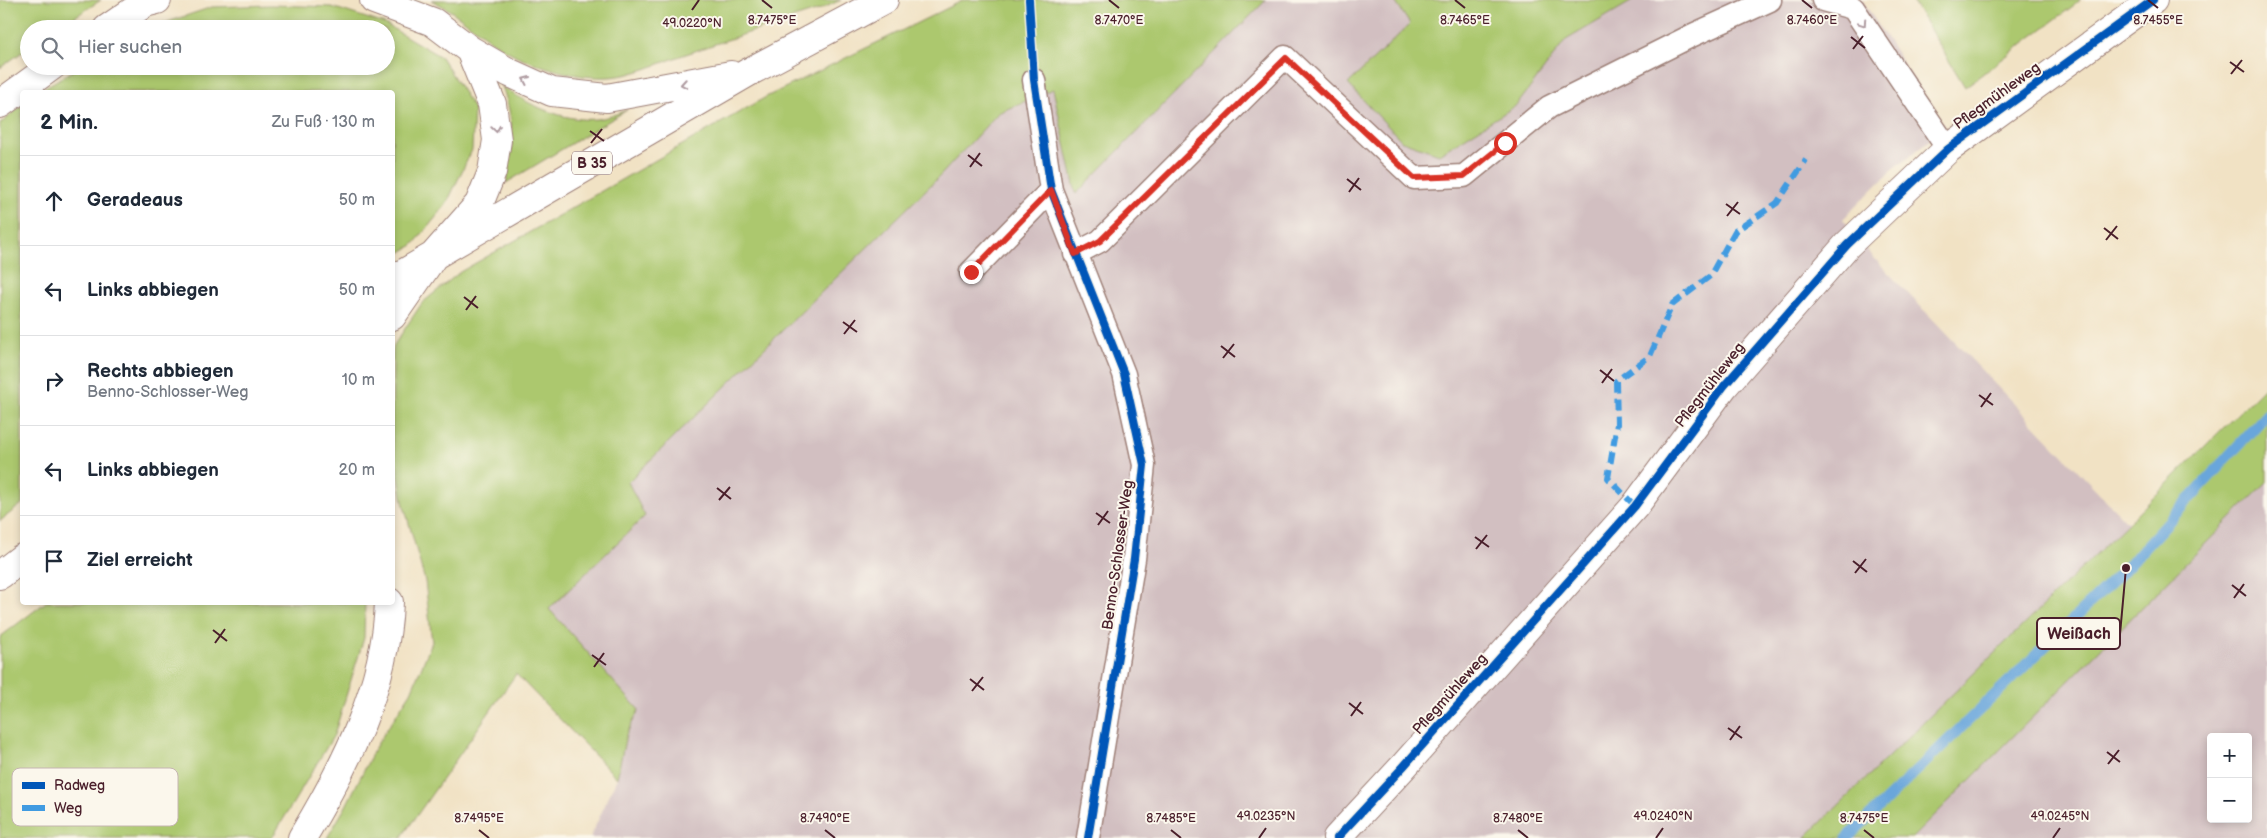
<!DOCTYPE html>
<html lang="de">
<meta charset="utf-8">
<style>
body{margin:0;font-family:"Balsamiq Sans",sans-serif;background:#f6f6f7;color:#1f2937}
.controls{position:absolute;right:15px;bottom:15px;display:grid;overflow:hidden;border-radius:5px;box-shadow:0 2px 8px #0003}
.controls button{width:45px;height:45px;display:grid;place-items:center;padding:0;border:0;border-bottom:1px solid #e0e1e3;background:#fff;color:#1f2937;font:25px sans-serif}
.stop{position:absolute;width:15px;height:15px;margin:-11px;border:4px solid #d93025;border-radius:50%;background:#fff}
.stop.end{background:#d93025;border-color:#fff;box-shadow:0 1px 5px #0008}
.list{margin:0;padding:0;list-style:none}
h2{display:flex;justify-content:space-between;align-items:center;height:65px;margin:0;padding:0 20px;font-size:21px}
h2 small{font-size:16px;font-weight:400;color:#747a83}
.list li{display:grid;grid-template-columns:32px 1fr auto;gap:15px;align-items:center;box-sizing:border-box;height:90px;padding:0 20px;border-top:1px solid #e0e1e3}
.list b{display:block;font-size:19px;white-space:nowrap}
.list p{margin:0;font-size:16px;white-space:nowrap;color:#747a83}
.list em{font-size:16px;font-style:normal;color:#747a83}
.icon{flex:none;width:28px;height:28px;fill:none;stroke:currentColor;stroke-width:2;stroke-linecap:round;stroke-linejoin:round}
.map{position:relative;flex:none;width:2267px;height:838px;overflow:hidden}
.search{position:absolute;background:#fff;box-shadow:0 2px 8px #0003;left:20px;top:20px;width:375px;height:55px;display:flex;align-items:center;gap:12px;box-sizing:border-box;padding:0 18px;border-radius:28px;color:#747a83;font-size:19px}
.panel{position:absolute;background:#fff;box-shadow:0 2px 8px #0003;left:20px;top:90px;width:375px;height:515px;border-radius:5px}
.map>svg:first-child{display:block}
.industrial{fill:#d2bfc1;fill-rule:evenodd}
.green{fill:#acc86e;stroke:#7b744c}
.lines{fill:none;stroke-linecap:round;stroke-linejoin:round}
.stream{stroke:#69a6db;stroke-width:11}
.service-casing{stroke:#9e8078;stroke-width:25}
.minor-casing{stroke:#9e8078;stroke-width:30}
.primary-casing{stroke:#9e8078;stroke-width:30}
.service{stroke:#fff;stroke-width:22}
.minor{stroke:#fff;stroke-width:28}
.primary{stroke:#fff;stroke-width:28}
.quiet{stroke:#409be1;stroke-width:6;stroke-dasharray:12 6;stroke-linecap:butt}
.cycleway-casing{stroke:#fbf7ec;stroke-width:11}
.cycleway{stroke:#0057b8;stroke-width:8}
.oneway{stroke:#ae9aa0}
.route{stroke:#d93025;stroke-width:6}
.ticks{fill:none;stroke:#4a1f2b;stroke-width:2}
.labels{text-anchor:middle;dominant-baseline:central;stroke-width:4;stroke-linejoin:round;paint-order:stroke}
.shield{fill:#fbf7ec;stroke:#7f6065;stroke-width:1}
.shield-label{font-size:14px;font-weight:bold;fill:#4a1f2b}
.street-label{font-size:15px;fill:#4a1f2b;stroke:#fbf7ec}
.key{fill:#fbf7ec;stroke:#c6b6b2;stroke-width:1}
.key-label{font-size:14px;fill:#4a1f2b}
.ticks-label{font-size:12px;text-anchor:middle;fill:#4a1f2b;stroke:#fbf7ec;stroke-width:4;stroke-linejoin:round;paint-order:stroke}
.leader{fill:none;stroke:#4a1f2b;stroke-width:2}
.callout-dot{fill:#4a1f2b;stroke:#fbf7ec;stroke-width:2}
.callout{fill:#fbf7ec;stroke:#4a1f2b;stroke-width:2}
.callout-label{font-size:16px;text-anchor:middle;font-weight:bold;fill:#4a1f2b}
</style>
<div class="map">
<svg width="2267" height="838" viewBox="0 0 2267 838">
<rect width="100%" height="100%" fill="#fbf7ec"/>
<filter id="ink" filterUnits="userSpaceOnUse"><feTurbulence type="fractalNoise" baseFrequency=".02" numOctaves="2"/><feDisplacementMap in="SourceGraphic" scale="10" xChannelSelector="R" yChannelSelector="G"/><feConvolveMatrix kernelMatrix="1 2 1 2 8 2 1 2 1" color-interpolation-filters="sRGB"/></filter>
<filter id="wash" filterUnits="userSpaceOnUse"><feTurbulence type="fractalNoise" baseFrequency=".0096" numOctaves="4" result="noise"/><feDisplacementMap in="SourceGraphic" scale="20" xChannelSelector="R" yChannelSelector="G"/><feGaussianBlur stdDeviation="1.12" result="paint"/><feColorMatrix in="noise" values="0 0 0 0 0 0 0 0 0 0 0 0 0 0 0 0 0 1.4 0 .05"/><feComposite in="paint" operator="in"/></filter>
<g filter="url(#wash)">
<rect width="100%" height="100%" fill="#f1e2c4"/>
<!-- industrial -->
<path class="industrial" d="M 1266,0 L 1394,0 L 1410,24 L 1517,105 L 1566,40 L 1634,0 L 1862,0 L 1945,128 L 1892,170 L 1843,219 L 1874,258 L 2128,523 L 1805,838 L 590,838 L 617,778 L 626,735 L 639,710 L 549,609 L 645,516 L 628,482 L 940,176 L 998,113 L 1053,88 L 1077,193 Z
M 2267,482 L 2267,838 L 1912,838 L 2104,645 ZM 2211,737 L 2248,737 L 2248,819 L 2211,819 Z"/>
<!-- green -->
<path class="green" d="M 0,0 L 101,0 L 56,29 L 29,29 L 29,47 L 0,68 Z
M 431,0 L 841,0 L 819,10 C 775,24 732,38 689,53 C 664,61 635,76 609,77 C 578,79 544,68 517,56 C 485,41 462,14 431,0 Z
M 964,0 L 1266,0 L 1076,194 L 1053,89 L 998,113 L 940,176 L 628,482 L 645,516 L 549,609 L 639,710 L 626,735 L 617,778 L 516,674 L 401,838 L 327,838 L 345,808 L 376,746 L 411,692 L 432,642 L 425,581 L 403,502 L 392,437 L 393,351 L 394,345 L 422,303 L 460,272 L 766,97 Z
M 1394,0 L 1634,0 L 1566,40 L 1517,105 L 1439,154 L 1402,141 L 1348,84 L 1410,24 Z
M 1912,0 L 2081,0 L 1965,87 Z
M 271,5 L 332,7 L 385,24 L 441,57 L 474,109 L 472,150 L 446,205 L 413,245 L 393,257 L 392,92 L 37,92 L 81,66 L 386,66 L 386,29 L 147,29 L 212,7 Z
M 502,86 C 528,105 564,122 597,119 C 607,118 618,113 627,110 L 506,183 C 514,146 515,122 502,86 Z
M 22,105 L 22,504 L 0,521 L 0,124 Z
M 2267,384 L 2267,482 L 1912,838 L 1805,838 L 2128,523 Z
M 46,602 L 365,603 L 364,638 L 334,735 L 272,838 L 0,838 L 0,637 Z"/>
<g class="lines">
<!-- stream -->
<path class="stream" d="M 1847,838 L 2126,568 L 2267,414"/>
</g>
</g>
<g filter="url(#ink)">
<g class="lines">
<defs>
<path id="service" d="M 1823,0 L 1853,8 L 1948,149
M 1034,80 L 1051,190 L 1124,374 L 1144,465 L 1134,559 L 1088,838
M 1075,254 L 1100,241 L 1285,57 L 1414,178 L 1464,176 L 1549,107 L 1693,35 L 1770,0
M 971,272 L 1051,190"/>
<path id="minor" d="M 1337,838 L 1403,767 L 1635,506 L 1724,386 L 1847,245 L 1948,149 L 2153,0"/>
<path id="primary" d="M 374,0 L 433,22 L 470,50 L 510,73 L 552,92 L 607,98 L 731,75
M 107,29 L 145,3 L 157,0
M 0,104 L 52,66
M 392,280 L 749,72 L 884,0
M 392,316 L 435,254 L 479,204 L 492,172 L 497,140 L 492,104 L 470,50
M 0,575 L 22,558
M 302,838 C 345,767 386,687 389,602"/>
</defs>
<!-- service casing -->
<use href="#service" class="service-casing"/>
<!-- minor casing -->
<use href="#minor" class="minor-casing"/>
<!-- primary casing -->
<use href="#primary" class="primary-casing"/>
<!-- service -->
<use href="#service" class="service"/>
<!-- minor -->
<use href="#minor" class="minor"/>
<!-- primary -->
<use href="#primary" class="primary"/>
<!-- quiet -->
<path class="quiet" d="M 1635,506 L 1608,478 L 1617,424 L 1616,381 L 1650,356 L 1672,305 L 1710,276 L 1735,231 L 1777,203 L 1806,160"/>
<defs>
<path id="cycleway" d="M 1029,0 L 1034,80 L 1051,190 L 1124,374 L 1144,465 L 1134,559 L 1088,838
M 1337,838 L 1403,767 L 1635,506 L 1724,386 L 1847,245 L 1948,149 L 2153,0"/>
</defs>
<!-- cycleway casing -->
<use href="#cycleway" class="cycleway-casing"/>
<!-- cycleway -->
<use href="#cycleway" class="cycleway"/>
</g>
<!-- one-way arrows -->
<defs><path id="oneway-chevron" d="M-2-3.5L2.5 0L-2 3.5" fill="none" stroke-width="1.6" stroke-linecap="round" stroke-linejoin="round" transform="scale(1.25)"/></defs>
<g class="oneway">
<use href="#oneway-chevron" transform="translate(1863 23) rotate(56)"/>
<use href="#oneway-chevron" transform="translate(526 80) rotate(-156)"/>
<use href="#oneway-chevron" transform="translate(684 84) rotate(170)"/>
<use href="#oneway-chevron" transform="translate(496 129) rotate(81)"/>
</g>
</g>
<g class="lines" filter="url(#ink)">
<!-- route -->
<path class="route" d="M 971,272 L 1051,190 L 1075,254 L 1100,241 L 1286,58 L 1414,178 L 1464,176 L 1505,143"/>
</g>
<!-- ticks -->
<path class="ticks" d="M 762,0 L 772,8M 1109,0 L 1119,8M 1455,0 L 1465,8M 1802,0 L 1812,8M 2148,0 L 2158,8M 692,10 L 699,0M 1851,37 L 1865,48M 1853,49 L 1863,36M 2230,62 L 2244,72M 2231,74 L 2242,60M 590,131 L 604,141M 591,143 L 602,129M 968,155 L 982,166M 970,167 L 980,153M 1347,179 L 1361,190M 1349,192 L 1359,178M 1726,204 L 1740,214M 1727,216 L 1738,202M 2104,228 L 2118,239M 2106,240 L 2117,226M 464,297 L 478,308M 466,310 L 476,296M 843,322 L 857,332M 844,334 L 855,320M 1221,346 L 1235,357M 1223,358 L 1234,344M 1600,370 L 1614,381M 1602,383 L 1612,369M 1979,395 L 1993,405M 1981,407 L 1991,393M 717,488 L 731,499M 719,500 L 730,487M 1096,513 L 1110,523M 1098,525 L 1108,511M 1475,537 L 1489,547M 1476,549 L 1487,535M 1853,561 L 1867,572M 1855,573 L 1866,559M 2232,585 L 2246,596M 2234,598 L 2244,584M 213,630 L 227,641M 215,643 L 225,629M 592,655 L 606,665M 594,667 L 604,653M 970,679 L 984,690M 972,691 L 983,677M 1349,703 L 1363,714M 1351,716 L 1361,702M 1728,728 L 1742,738M 1730,740 L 1740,726M 2107,752 L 2120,762M 2108,764 L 2119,750M 479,830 L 489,838M 825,830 L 835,838M 1171,830 L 1181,838M 1518,830 L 1528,838M 1864,830 L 1874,838M 1259,838 L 1266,828M 1656,838 L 1663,828M 2053,838 L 2060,828"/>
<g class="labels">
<!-- shield labels -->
<rect class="shield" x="572" y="151.5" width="40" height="23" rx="4"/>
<g class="shield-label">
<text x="592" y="163">B 35</text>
</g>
<!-- street labels -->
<g class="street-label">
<text transform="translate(1997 96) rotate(-36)">Pflegmühleweg</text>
<text transform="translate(1710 385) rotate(-52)">Pflegmühleweg</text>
<text transform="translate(1118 555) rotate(-82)">Benno-Schlosser-Weg</text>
<text transform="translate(1450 694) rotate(-48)">Pflegmühleweg</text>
</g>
</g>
<!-- legend -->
<rect x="12" y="768" width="166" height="58" rx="8" class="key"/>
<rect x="22" y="782" width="23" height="7" fill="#0057b8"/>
<rect x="22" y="805" width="23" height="6" fill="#409be1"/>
<g class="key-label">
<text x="54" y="790">Radweg</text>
<text x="54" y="813">Weg</text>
</g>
<g class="ticks-label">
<text x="2158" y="24">8.7455°E</text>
<text x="772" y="24">8.7475°E</text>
<text x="1465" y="24">8.7465°E</text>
<text x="1119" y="24">8.7470°E</text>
<text x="1812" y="24">8.7460°E</text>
<text x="692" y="27">49.0220°N</text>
<text x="1266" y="820">49.0235°N</text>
<text x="1663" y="820">49.0240°N</text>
<text x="2060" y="820">49.0245°N</text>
<text x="479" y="822">8.7495°E</text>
<text x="825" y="822">8.7490°E</text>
<text x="1171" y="822">8.7485°E</text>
<text x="1518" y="822">8.7480°E</text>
<text x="1864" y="822">8.7475°E</text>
</g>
<!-- callouts -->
<path class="leader" d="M2126 568L2120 634"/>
<circle class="callout-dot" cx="2126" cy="568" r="5"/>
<rect class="callout" x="2037" y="618" width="83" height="31" rx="5"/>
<g class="callout-label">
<text x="2079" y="639">Weißach</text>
</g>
</svg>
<div class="controls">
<button>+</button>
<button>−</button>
</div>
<div class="stop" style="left:1505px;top:143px"></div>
<div class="stop end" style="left:971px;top:272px"></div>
<div class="search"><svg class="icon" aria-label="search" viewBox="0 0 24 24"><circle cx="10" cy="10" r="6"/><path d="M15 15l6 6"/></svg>Hier suchen</div>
<section class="panel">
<h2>2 Min.<small>Zu Fuß · 130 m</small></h2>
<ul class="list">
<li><svg class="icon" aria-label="ahead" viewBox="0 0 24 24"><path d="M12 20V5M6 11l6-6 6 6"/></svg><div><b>Geradeaus</b></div><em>50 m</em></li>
<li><svg class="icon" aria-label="left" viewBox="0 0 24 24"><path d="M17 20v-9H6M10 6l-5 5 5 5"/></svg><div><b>Links abbiegen</b></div><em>50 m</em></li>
<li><svg class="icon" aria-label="right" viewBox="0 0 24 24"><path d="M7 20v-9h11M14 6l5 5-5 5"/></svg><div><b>Rechts abbiegen</b><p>Benno-Schlosser-Weg</p></div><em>10 m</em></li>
<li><svg class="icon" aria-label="left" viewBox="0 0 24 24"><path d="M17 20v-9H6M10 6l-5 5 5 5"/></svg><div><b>Links abbiegen</b></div><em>20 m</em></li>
<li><svg class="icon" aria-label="arrive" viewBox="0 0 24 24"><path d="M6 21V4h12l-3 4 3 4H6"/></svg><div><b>Ziel erreicht</b></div></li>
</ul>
</section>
</div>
